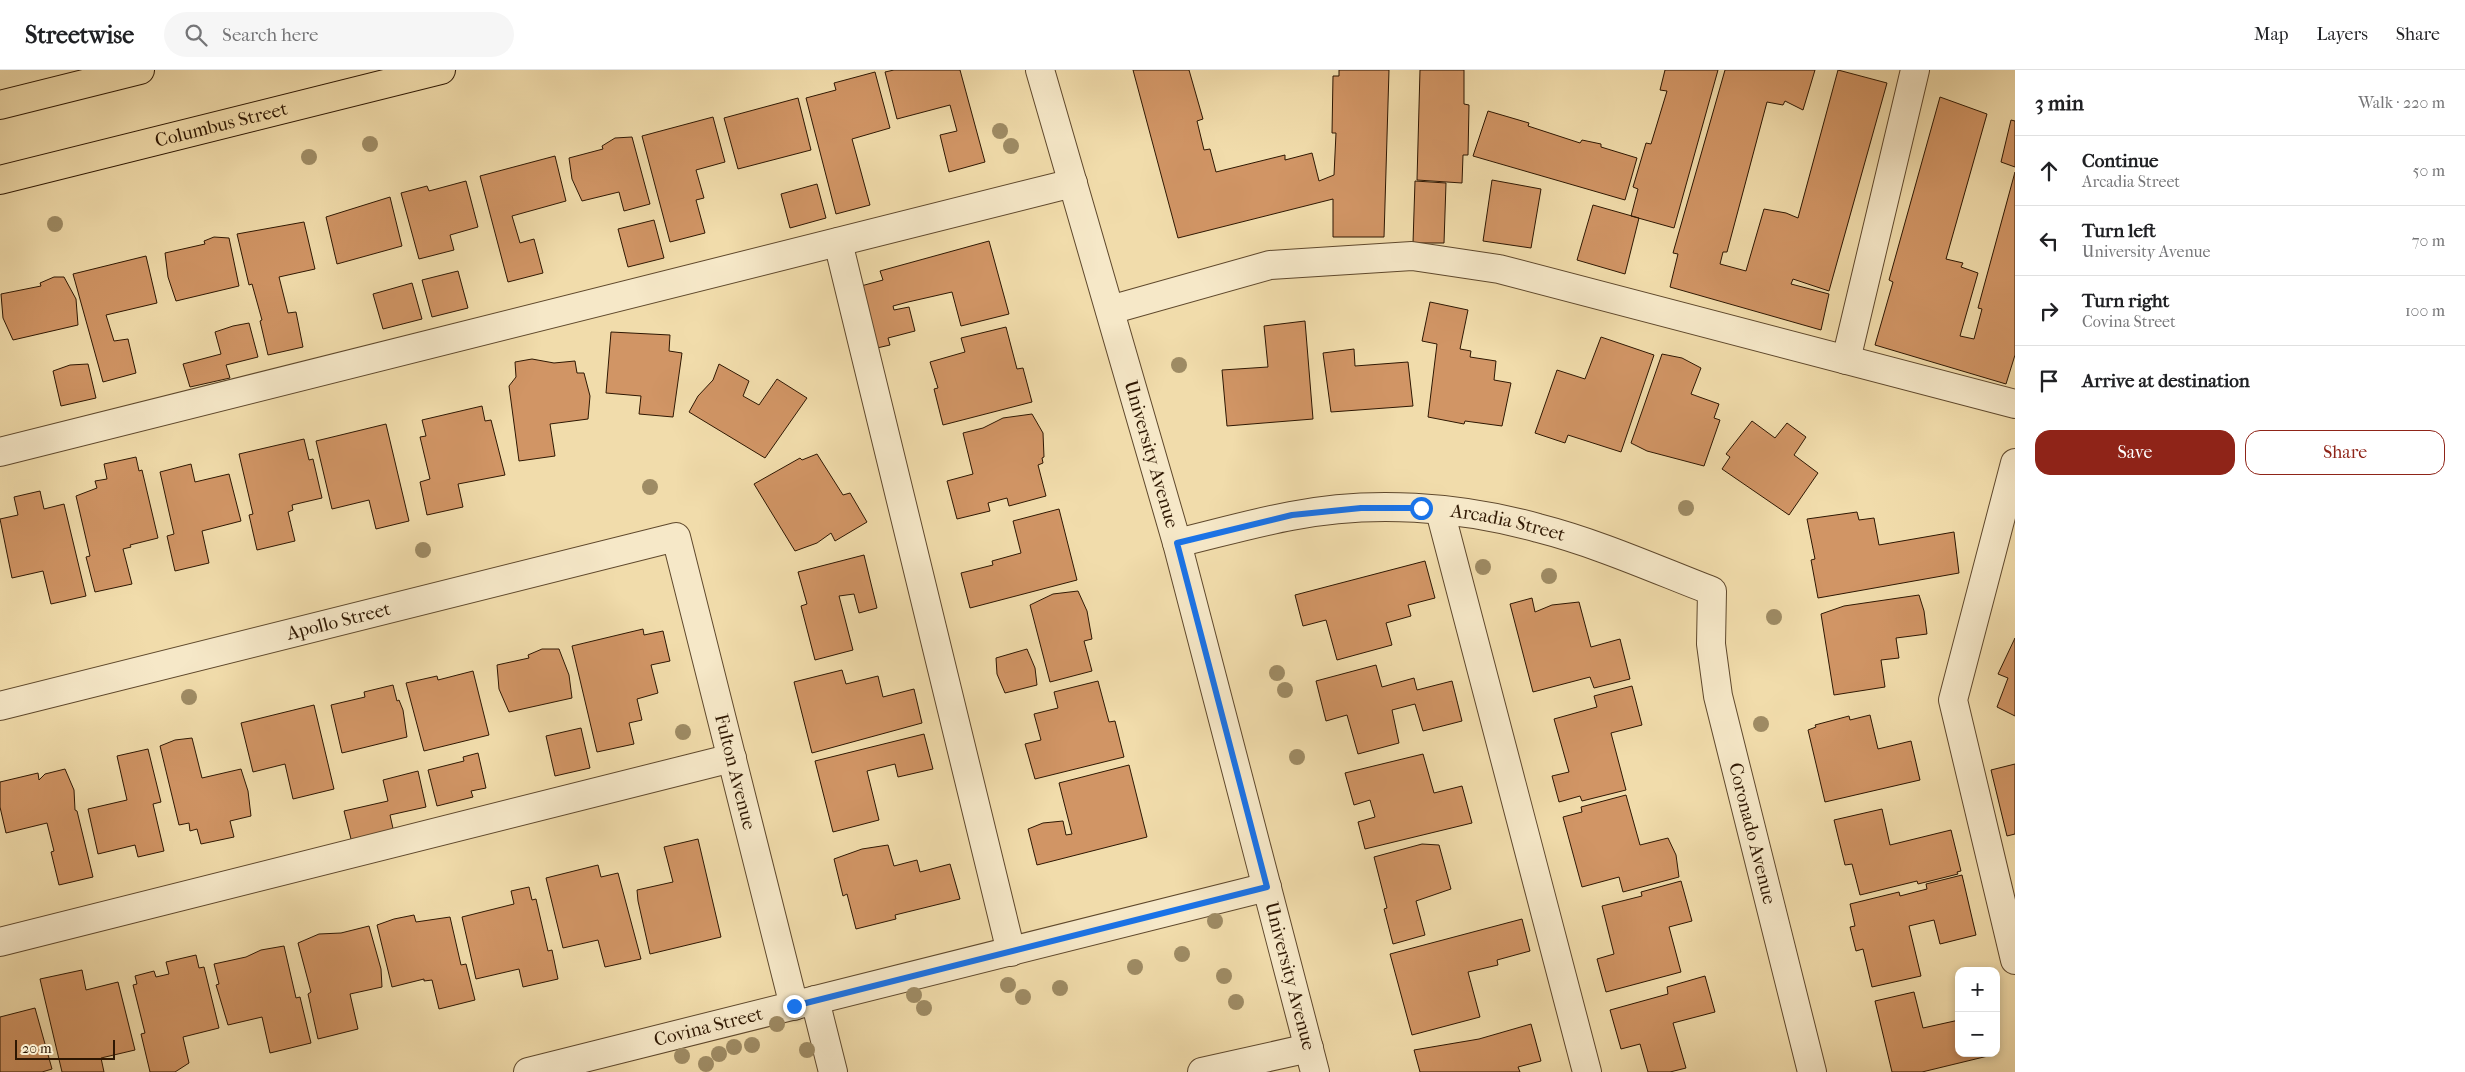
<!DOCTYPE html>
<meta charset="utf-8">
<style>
body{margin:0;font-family:"IM FELL French Canon",serif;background:#f6f6f6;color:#202124}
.controls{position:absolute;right:15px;bottom:15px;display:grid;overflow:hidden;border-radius:10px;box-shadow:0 2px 8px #0003}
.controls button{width:45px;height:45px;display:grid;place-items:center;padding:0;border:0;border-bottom:1px solid #e0e0e0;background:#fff;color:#202124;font:25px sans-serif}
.scale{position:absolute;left:15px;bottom:12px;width:100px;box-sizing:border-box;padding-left:5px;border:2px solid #2e1702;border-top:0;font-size:14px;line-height:18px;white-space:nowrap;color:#2e1702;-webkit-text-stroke:4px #f6e8c8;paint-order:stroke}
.stop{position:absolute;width:15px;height:15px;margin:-11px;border:4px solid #1a73e8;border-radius:50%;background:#fff}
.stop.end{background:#1a73e8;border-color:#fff;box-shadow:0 1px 5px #0008}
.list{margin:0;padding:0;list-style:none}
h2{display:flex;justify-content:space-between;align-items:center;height:65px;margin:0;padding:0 20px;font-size:21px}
h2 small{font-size:16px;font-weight:400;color:#757577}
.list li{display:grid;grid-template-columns:32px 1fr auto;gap:15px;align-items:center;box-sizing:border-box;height:70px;padding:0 20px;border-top:1px solid #e0e0e0}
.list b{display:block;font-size:19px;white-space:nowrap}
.list p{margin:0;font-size:16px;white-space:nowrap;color:#757577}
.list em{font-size:16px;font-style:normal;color:#757577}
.actions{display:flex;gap:10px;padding:15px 20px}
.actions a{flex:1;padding:11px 0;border:1px solid #8f2418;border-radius:15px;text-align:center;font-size:18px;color:#8f2418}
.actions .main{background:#8f2418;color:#fff}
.icon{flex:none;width:28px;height:28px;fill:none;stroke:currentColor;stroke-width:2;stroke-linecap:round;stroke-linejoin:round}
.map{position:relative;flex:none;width:2015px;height:1002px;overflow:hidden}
header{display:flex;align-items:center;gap:30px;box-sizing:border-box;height:70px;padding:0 25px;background:#fff;border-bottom:1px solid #e0e0e0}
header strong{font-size:24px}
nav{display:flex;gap:28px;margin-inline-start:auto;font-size:18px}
.search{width:350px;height:45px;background:#f6f6f6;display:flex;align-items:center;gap:12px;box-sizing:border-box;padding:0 18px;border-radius:28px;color:#757577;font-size:19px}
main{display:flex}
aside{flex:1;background:#fff}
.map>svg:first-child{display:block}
.building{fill:#d19565;stroke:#2e1702}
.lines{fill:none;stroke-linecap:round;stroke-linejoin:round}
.minor-casing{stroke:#5f482c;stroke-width:30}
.major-casing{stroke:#2e1702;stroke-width:30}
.minor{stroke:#f6e8c8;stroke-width:28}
.major{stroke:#f1dcab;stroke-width:28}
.tree{fill:#9e8b64}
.route{stroke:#1a73e8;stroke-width:6}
.labels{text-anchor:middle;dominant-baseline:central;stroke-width:4.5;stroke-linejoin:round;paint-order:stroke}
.street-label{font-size:19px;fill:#2e1702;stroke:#f6e8c8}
</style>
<header>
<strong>Streetwise</strong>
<div class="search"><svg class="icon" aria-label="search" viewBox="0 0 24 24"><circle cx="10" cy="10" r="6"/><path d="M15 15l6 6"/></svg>Search here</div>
<nav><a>Map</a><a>Layers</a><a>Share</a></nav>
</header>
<main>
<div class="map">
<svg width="2015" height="1002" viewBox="0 0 2015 1002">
<rect width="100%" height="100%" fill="#f1dcab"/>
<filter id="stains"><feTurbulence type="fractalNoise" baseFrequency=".004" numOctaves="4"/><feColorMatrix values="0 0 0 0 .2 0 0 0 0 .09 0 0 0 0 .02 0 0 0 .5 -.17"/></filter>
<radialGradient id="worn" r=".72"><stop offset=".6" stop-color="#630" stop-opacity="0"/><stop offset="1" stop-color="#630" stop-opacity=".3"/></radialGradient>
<!-- building -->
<path class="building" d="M 894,0 L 960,0 L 985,92 L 949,102 L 940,65 L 957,61 L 950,35 L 897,49 L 885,2 Z
M 1133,0 L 1189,0 L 1203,49 L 1197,51 L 1204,80 L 1210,79 L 1216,102 L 1285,85 L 1285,90 L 1312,83 L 1319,111 L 1334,105 L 1336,63 L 1332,63 L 1333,6 L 1339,6 L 1339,0 L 1389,0 L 1384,167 L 1333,167 L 1333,129 L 1178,168 Z
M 1420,0 L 1464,0 L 1464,34 L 1469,35 L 1468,85 L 1463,85 L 1462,113 L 1417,110 Z
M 1665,0 L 1718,0 L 1674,158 L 1631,146 L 1638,119 L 1633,117 L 1646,73 L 1651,74 L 1667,21 L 1660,20 Z
M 1725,0 L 1815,0 L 1803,40 L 1785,31 L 1783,35 L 1767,32 L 1727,182 L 1723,182 L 1720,194 L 1746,201 L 1764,139 L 1786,143 L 1798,148 L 1838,0 L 1887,13 L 1829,221 L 1793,209 L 1791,214 L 1829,224 L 1821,260 L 1670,217 L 1678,184 L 1673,183 Z
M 875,2 L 890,58 L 852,69 L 870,135 L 836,144 L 806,28 L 836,20 L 834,13 Z
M 1940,27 L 1987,44 L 1946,189 L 1963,193 L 1961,197 L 1978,203 L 1960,266 L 1974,269 L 1982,239 L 1978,238 L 2015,102 L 2015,285 L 2006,314 L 1875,275 L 1893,212 L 1889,210 Z
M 798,28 L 811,80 L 738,99 L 724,48 Z
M 1488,41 L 1529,53 L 1528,56 L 1580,73 L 1582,70 L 1601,74 L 1601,77 L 1637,88 L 1625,130 L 1473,86 Z
M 713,47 L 725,92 L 696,100 L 704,128 L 696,130 L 705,163 L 670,172 L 642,66 Z
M 2011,50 L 2015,51 L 2015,97 L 2001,92 Z
M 632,67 L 650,134 L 624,141 L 619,122 L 582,131 L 572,109 L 569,88 L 603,79 L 602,76 L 615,68 Z
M 555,86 L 566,131 L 512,146 L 520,173 L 534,169 L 543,203 L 508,212 L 480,106 Z
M 1492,110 L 1541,119 L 1531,178 L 1483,171 Z
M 466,111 L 478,157 L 450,165 L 454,180 L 419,189 L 401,123 L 427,116 L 429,121 Z
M 1415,111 L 1446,113 L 1444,173 L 1413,173 Z
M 817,114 L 826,148 L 790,158 L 781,124 Z
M 390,127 L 402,176 L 337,194 L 326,147 Z
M 1593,135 L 1639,148 L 1625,204 L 1577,190 Z
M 654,150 L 664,188 L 628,197 L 618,159 Z
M 304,152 L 315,199 L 279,207 L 288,243 L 296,242 L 303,277 L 268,285 L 260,251 L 262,250 L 252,214 L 249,215 L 237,164 Z
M 214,167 L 229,168 L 239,216 L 176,231 L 168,207 L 165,183 L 205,174 L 204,171 Z
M 989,171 L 1009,244 L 961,256 L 952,222 L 908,232 L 893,236 L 894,240 L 909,237 L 915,261 L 888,268 L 890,275 L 877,278 L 861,216 L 883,210 L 880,201 Z
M 146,186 L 157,233 L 106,245 L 114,271 L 128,269 L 136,303 L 103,312 L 73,204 Z
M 458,201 L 468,238 L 432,247 L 422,210 Z
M 54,207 L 64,207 L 76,229 L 78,255 L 13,270 L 3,248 L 1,224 L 41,216 L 40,213 Z
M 412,213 L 422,249 L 383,259 L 373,224 Z
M 1430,232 L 1468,240 L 1460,279 L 1471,281 L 1470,287 L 1496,291 L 1494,310 L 1511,313 L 1502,356 L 1465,351 L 1464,354 L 1428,347 L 1437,274 L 1422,271 Z
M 1305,251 L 1313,349 L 1227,356 L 1222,300 L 1268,297 L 1264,256 Z
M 249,253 L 258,287 L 226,295 L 230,308 L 190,317 L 183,294 L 221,284 L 215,262 L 233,256 Z
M 1006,257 L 1017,299 L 1023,298 L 1032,332 L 943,355 L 934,319 L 938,318 L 930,292 L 965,282 L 961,268 Z
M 611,262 L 670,265 L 669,281 L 682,283 L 673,347 L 639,344 L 641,326 L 606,323 Z
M 1601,267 L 1654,285 L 1621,382 L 1568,365 L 1565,373 L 1535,363 L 1557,300 L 1585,309 Z
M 1354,279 L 1355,296 L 1408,292 L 1413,336 L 1331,342 L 1323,283 Z
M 1662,284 L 1682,288 L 1701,298 L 1691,324 L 1719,334 L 1714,348 L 1720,350 L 1704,396 L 1647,381 L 1631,373 Z
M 532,289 L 554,293 L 575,291 L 577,303 L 584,303 L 590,326 L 588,349 L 550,354 L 555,386 L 519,391 L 509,316 L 516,307 L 515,292 Z
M 88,294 L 96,328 L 61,336 L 53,301 L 70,295 Z
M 719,294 L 749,311 L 743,326 L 759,335 L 777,309 L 807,328 L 765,388 L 689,342 L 698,326 L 713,310 Z
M 482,336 L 485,351 L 491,350 L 505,405 L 458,414 L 463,437 L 427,445 L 420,412 L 430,409 L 420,367 L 426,366 L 422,350 Z
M 1032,344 L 1043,363 L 1044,387 L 1042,388 L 1043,393 L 1038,395 L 1046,426 L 1009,436 L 1007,428 L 988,433 L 990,441 L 957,449 L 947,411 L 973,404 L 963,363 L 983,358 L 1003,348 Z
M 1752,351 L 1775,368 L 1787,353 L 1806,367 L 1794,385 L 1818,403 L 1789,445 L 1722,399 L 1730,387 L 1726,384 Z
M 386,354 L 409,451 L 376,459 L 369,430 L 332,439 L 316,371 Z
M 304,369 L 309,390 L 313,389 L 322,428 L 292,435 L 293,440 L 288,442 L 295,471 L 257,480 L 249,445 L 253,444 L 239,384 Z
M 817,384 L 843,425 L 850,423 L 867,452 L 835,471 L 831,463 L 817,473 L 795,481 L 754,414 L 800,388 L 802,390 Z
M 136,387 L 139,401 L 142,400 L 158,468 L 130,475 L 131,477 L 123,479 L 132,514 L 95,522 L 86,487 L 90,486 L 76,426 L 97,418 L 95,411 L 107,409 L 104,394 Z
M 191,394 L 195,412 L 229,404 L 241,451 L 202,461 L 209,493 L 175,501 L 167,466 L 174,464 L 160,402 Z
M 40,421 L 44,439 L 64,434 L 86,526 L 51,534 L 43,501 L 12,508 L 0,449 L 18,445 L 14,427 Z
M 1059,439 L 1077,510 L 970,538 L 961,503 L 993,495 L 992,491 L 1021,483 L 1013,451 Z
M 1857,442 L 1859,450 L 1874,448 L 1879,475 L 1954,462 L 1959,503 L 1818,528 L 1811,490 L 1815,489 L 1807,449 Z
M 864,485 L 877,538 L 859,543 L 854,524 L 839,526 L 853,580 L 815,590 L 801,536 L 807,534 L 798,502 Z
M 1425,491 L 1435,528 L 1408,535 L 1411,546 L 1386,553 L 1392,575 L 1337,590 L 1326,550 L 1303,556 L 1295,525 Z
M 1078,521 L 1087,541 L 1092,569 L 1084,571 L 1092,601 L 1050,612 L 1030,535 L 1053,524 Z
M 1919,525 L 1924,541 L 1927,564 L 1896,568 L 1899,588 L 1881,590 L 1885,617 L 1834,625 L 1821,544 L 1844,536 Z
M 1532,528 L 1535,542 L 1552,535 L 1579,532 L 1591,577 L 1620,569 L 1630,609 L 1594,618 L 1590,607 L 1533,622 L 1510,534 Z
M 643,559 L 644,565 L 663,561 L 670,591 L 651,595 L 658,623 L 637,629 L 642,650 L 629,653 L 634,674 L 597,682 L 572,576 Z
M 2015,568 L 2015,646 L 1997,637 L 2008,608 L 1998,604 Z
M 542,579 L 559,579 L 569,605 L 572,628 L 509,642 L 499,619 L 497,595 L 529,588 L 528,585 Z
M 1027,579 L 1035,598 L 1037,615 L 1005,623 L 997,604 L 996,588 Z
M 1376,595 L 1382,617 L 1414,608 L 1417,620 L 1452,611 L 1462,651 L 1423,661 L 1415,634 L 1392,640 L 1399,673 L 1358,684 L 1347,645 L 1326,651 L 1316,611 Z
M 842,600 L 846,614 L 878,606 L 883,627 L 914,619 L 922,653 L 812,683 L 794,612 Z
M 473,601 L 489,665 L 424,681 L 406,613 L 437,606 L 438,610 Z
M 1098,611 L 1109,652 L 1115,651 L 1124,687 L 1035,709 L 1025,674 L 1041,670 L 1034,644 L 1058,638 L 1054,622 Z
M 393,615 L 397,631 L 399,630 L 403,640 L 407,667 L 342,683 L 331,635 L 365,627 L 364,622 Z
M 1632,616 L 1642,655 L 1611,663 L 1626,720 L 1582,731 L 1580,726 L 1559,732 L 1552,706 L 1569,702 L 1554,649 L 1597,637 L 1594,626 Z
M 314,635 L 334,719 L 293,729 L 285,694 L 253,702 L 241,653 Z
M 1870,645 L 1878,679 L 1911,671 L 1920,710 L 1825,732 L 1808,660 L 1816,657 L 1815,655 L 1849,646 L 1850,650 Z
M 581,658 L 590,698 L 555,706 L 546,666 Z
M 924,664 L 933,699 L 898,707 L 895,694 L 867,701 L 879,750 L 833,762 L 815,691 Z
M 192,668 L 202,708 L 241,699 L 248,721 L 251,746 L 230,751 L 234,767 L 201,774 L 197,759 L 190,761 L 189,753 L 179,755 L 160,676 L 175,670 Z
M 148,679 L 161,732 L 153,734 L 164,781 L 138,787 L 135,775 L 98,784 L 88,739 L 127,730 L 117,686 Z
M 478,683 L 486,718 L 471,721 L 473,727 L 437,736 L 428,700 L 464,691 L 463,687 Z
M 1423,684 L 1434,723 L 1462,716 L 1472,753 L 1365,779 L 1358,752 L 1375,747 L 1370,730 L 1354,735 L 1345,703 Z
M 2015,694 L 2015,764 L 2007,766 L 1991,700 Z
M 1129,695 L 1147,767 L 1037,795 L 1028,759 L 1043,753 L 1063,751 L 1066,765 L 1072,764 L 1059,713 Z
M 65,699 L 74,720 L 75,740 L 77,741 L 93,807 L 59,815 L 51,782 L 54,781 L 47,753 L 6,763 L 0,737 L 0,712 L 38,703 L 39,710 L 45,704 Z
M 418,701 L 426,737 L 390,745 L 394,763 L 352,773 L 344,741 L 388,731 L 383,710 Z
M 1626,725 L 1640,775 L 1668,768 L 1676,785 L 1679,807 L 1623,822 L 1619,807 L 1582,817 L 1563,747 L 1582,742 L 1581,737 Z
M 1882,739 L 1890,775 L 1951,760 L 1961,801 L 1957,802 L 1958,804 L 1918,814 L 1917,811 L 1860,825 L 1852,794 L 1845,795 L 1834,750 Z
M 698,769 L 721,867 L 650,884 L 638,831 L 637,820 L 673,812 L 664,777 Z
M 1422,774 L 1439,775 L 1451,819 L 1416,831 L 1425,865 L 1393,874 L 1384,839 L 1387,838 L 1374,787 Z
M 888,775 L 894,796 L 917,790 L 920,802 L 950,794 L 960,829 L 895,845 L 896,849 L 856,859 L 847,824 L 843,826 L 834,789 L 862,779 Z
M 598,795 L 601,807 L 618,803 L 641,889 L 605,897 L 598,870 L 563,878 L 546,808 Z
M 1962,805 L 1976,865 L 1940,874 L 1934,850 L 1909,856 L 1921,906 L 1872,917 L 1863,879 L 1856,881 L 1850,857 L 1855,856 L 1850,834 L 1899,822 L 1900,826 L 1927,819 L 1926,814 Z
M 1681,811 L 1692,851 L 1669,857 L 1681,902 L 1606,922 L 1597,889 L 1614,884 L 1602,836 L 1642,826 L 1641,822 Z
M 529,817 L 532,830 L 536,829 L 548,881 L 552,880 L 558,909 L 523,917 L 519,899 L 476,909 L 462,847 L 514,834 L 511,821 Z
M 414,845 L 416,852 L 450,847 L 461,895 L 466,894 L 475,930 L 439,939 L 432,910 L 424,911 L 424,909 L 392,917 L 377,855 L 394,849 Z
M 1522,849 L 1530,881 L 1497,890 L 1498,895 L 1468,902 L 1480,947 L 1412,965 L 1390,884 Z
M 369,856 L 381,899 L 382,917 L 350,924 L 358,959 L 318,969 L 308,924 L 311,922 L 298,873 L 319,864 L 341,863 Z
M 284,876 L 296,928 L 300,927 L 311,973 L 270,983 L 262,947 L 228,955 L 216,915 L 219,914 L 214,894 L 246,887 L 261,880 Z
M 196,885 L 199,898 L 204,897 L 219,958 L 183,967 L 189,993 L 175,1002 L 150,1002 L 141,964 L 145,963 L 133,915 L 137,914 L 135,906 L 154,901 L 156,907 L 169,904 L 166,892 Z
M 82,900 L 86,920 L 118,912 L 135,980 L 101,988 L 104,1002 L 62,1002 L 40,909 Z
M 1705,906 L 1715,942 L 1673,953 L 1686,998 L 1670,1002 L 1648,1002 L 1640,974 L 1621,979 L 1610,940 L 1668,924 L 1667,917 Z
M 1914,922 L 1923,958 L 1959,950 L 1959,983 L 1987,983 L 1988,986 L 1922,1002 L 1892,1002 L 1875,931 Z
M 35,938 L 52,999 L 42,1002 L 0,1002 L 0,947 Z
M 1531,954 L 1541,991 L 1518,997 L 1520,1002 L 1420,1002 L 1414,980 L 1479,969 Z"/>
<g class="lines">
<defs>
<g id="minor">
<path id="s1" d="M 1040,0 L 1177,473 L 1315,1002"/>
<path d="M 838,172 L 1011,882"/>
<path d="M 1110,240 L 1270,195 L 1412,186 L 1499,199 L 2015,334"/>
<path d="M 1846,290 L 1915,0"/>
<path d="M 0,382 L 1073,113"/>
<path d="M 2015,393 L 1953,630 L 2015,890"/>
<path d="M 1440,441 L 1587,1002"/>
<path id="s2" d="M 1177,473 C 1215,464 1253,453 1291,446 C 1371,430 1459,436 1538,458 C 1597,473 1655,499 1712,521 L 1711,574 L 1718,626 L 1812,1002"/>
<path id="s3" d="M 0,636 L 676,467 L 794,936"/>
<path d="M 0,872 L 732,688"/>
<path d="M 815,930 L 833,1002"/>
<path id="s4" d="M 528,1002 L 1267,817"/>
<path d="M 1202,1002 L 1309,978"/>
</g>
<g id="major">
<path d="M 0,35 L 140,0"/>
<path id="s5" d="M 0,110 L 441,0"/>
</g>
</defs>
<!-- minor casing -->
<use href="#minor" class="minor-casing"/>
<!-- major casing -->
<use href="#major" class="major-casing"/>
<!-- minor -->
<use href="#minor" class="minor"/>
<!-- major -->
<use href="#major" class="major"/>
</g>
<!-- trees -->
<g class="tree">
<circle cx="1000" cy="61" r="8"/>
<circle cx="370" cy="74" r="8"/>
<circle cx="1011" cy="76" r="8"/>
<circle cx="309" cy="87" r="8"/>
<circle cx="55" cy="154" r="8"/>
<circle cx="1179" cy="295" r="8"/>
<circle cx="650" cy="417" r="8"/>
<circle cx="1686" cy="438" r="8"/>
<circle cx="423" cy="480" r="8"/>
<circle cx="1483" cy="497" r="8"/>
<circle cx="1549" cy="506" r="8"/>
<circle cx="1774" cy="547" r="8"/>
<circle cx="1277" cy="603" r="8"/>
<circle cx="1285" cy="620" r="8"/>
<circle cx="189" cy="627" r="8"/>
<circle cx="1761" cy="654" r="8"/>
<circle cx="683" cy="662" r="8"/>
<circle cx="1297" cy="687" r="8"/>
<circle cx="1215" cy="851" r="8"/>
<circle cx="1182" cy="884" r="8"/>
<circle cx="1135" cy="897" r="8"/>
<circle cx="1224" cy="906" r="8"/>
<circle cx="1008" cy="915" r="8"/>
<circle cx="1060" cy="918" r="8"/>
<circle cx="914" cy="925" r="8"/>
<circle cx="1023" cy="927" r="8"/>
<circle cx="1236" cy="932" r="8"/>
<circle cx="924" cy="938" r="8"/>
<circle cx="777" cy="954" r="8"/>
<circle cx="752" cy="975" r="8"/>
<circle cx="734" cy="977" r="8"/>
<circle cx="807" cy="980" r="8"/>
<circle cx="719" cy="984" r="8"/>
<circle cx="682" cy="986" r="8"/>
<circle cx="706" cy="994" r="8"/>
</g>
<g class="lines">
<!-- route -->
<path class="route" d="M 794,936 L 1267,817 L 1177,473 L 1292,445 L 1361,438 L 1421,438"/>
</g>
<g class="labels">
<!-- street labels -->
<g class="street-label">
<text stroke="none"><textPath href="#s5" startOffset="228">Columbus Street</textPath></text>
<text stroke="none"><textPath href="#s1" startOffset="400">University Avenue</textPath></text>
<text stroke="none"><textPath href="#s2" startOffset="336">Arcadia Street</textPath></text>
<text stroke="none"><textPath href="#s3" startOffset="349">Apollo Street</textPath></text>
<text stroke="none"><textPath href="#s3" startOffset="939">Fulton Avenue</textPath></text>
<text stroke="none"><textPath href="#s2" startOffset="799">Coronado Avenue</textPath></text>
<text stroke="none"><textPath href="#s1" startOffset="940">University Avenue</textPath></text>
<text stroke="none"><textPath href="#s4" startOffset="186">Covina Street</textPath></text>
</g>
</g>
<rect width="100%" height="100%" filter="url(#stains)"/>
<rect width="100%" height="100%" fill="url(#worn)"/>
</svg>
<div class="controls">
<button>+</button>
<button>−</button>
</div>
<div class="scale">20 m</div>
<div class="stop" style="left:1421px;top:438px"></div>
<div class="stop end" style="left:794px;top:936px"></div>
</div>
<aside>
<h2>3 min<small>Walk · 220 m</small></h2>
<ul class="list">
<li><svg class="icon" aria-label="ahead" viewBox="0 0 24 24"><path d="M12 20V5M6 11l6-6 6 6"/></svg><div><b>Continue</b><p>Arcadia Street</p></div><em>50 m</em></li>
<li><svg class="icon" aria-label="left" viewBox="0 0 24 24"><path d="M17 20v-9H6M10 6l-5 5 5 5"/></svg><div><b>Turn left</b><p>University Avenue</p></div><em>70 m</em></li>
<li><svg class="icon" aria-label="right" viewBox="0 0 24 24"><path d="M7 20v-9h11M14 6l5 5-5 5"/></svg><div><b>Turn right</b><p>Covina Street</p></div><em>100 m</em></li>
<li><svg class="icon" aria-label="arrive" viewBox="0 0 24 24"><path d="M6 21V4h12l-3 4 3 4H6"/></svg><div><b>Arrive at destination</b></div></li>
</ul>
<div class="actions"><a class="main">Save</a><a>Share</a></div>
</aside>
</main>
